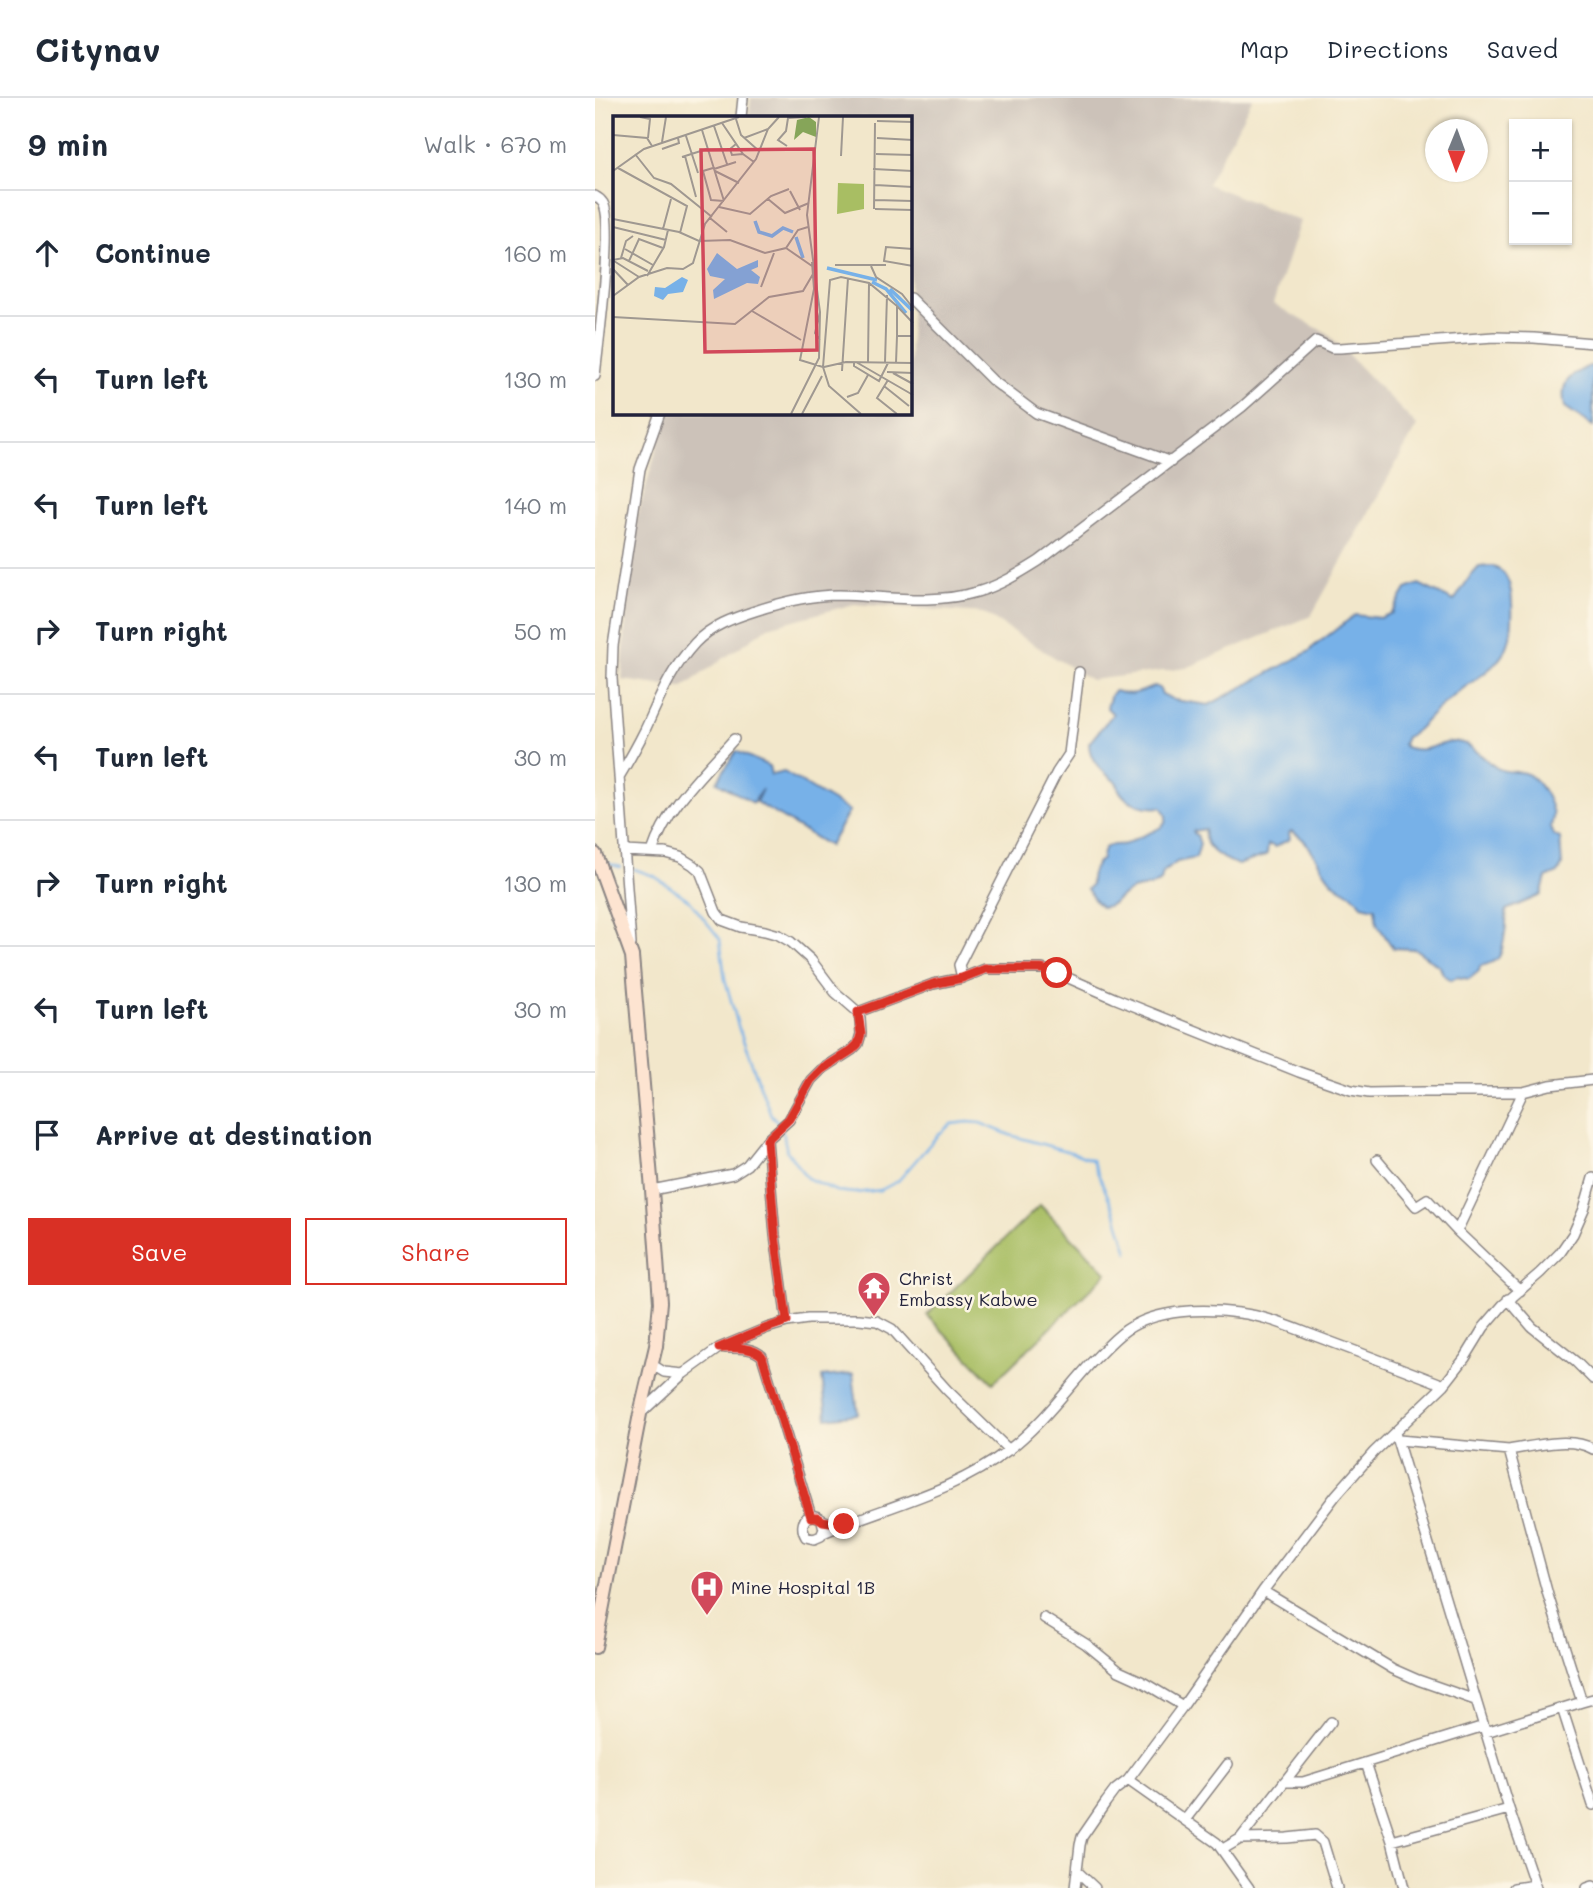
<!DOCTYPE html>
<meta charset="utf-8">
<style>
body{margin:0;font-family:Mali,sans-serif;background:#f2f2f3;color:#1f2937}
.controls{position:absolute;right:21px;top:21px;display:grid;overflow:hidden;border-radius:0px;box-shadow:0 2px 5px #0004}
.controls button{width:63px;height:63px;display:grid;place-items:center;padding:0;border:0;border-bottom:2px solid #e0e1e3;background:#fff;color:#1f2937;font:35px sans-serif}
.compass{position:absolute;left:830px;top:21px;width:63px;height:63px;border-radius:50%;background:#fff;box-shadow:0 2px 5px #0004;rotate:181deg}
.stop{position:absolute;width:21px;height:21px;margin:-16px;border:5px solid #d93025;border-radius:50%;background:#fff}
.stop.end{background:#d93025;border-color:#fff;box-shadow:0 2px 7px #0008}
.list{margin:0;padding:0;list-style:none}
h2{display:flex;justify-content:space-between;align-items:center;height:91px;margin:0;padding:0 28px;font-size:30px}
h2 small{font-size:23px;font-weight:400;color:#747a83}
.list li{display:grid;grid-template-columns:46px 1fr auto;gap:21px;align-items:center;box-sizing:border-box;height:126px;padding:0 28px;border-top:2px solid #e0e1e3}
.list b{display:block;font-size:26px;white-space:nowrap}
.list em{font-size:23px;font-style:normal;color:#747a83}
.actions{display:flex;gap:14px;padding:21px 28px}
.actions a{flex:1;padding:16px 0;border:2px solid #d93025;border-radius:0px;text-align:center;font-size:24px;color:#d93025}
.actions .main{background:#d93025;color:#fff}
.icon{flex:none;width:38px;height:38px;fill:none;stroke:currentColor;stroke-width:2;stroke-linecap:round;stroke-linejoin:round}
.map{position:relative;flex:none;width:998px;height:1790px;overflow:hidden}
header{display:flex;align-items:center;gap:42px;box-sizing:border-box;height:98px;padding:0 35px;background:#fff;border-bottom:2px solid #e0e1e3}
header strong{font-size:33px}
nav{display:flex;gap:38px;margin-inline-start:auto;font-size:24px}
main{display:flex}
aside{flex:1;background:#fff}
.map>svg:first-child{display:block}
.industrial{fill:#ccc2b9}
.green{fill:#a8be63;stroke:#65704f;stroke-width:2}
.water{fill:#77b1e8;stroke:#4c6a92;stroke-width:2}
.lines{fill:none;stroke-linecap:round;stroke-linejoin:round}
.stream{stroke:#77b1e8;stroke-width:2.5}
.street-casing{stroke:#8a8483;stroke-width:12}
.secondary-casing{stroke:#8a8483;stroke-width:16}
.street{stroke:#fff;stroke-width:9}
.secondary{stroke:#fde4d1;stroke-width:12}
.route{stroke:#d93025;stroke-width:9}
.labels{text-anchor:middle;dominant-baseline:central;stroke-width:5;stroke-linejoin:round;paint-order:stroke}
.poi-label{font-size:18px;fill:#22223b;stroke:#fcf5e5;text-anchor:start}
.inset-river{fill:none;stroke:#77b1e8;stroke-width:3.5}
.inset-road{fill:none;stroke:#9f9891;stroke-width:2}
.view{fill:#d1495b;fill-opacity:0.15;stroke:#d1495b;stroke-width:3.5}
.inset-edge{fill:none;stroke:#22223b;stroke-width:3.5}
</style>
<header>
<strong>Citynav</strong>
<nav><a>Map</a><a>Directions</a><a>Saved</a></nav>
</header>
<main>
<aside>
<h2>9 min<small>Walk · 670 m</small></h2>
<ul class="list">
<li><svg class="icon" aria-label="ahead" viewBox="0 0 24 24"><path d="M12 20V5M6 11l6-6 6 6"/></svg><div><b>Continue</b></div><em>160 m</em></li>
<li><svg class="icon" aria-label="left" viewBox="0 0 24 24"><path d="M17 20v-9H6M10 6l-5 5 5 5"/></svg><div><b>Turn left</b></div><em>130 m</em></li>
<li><svg class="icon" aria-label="left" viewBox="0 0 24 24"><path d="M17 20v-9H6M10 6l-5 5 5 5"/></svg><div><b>Turn left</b></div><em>140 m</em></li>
<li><svg class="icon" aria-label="right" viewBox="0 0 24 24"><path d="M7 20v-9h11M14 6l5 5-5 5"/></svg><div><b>Turn right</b></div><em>50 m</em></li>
<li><svg class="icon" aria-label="left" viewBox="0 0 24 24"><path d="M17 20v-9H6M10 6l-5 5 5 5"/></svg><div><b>Turn left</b></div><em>30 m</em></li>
<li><svg class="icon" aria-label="right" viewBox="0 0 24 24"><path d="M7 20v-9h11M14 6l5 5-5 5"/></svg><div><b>Turn right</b></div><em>130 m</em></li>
<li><svg class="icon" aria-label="left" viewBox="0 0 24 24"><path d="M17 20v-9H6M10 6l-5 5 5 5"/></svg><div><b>Turn left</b></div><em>30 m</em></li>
<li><svg class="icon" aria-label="arrive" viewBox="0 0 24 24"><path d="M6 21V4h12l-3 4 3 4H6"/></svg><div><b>Arrive at destination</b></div></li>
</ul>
<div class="actions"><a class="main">Save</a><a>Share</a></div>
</aside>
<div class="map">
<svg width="998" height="1790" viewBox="0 0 998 1790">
<rect width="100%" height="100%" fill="#fcf5e5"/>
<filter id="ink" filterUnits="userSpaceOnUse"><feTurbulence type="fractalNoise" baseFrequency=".0143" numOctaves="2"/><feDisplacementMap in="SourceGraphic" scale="14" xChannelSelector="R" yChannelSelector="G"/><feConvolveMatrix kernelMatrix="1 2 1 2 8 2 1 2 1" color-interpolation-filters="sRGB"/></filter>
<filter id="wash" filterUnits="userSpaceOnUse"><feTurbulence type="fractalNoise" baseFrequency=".00686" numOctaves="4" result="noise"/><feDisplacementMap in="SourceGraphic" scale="28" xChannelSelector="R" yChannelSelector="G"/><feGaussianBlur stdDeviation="1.57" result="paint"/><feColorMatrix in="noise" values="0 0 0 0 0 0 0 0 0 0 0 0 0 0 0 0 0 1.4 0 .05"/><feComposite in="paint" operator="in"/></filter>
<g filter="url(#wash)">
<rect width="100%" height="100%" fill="#f2e7cb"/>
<!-- industrial -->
<path class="industrial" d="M 156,0 L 658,0 L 612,86 L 705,123 L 678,206 L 733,236 L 822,328 L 716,518 L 591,570 L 496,582 L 388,515 L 259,506 L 173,529 L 87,590 L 27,582 L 36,441 L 72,315 L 315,315 L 315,19 L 154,19 Z"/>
<!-- green -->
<path class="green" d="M 445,1107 L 512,1175 L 398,1285 L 332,1217 Z"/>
<!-- water -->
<path class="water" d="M 992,269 L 998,269 L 998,328 L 970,309 C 965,286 972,279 992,269 Z
M 897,468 C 902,471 907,472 910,477 C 920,491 919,535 911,551 C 900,572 877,582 860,597 C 850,605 839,613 831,623 C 824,630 821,635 811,639 L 808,646 L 810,649 C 834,657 840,643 862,644 C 877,645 890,663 902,670 C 913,677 929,670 938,680 C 947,688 957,705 958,718 C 958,724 954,728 957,734 C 959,738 960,738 965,740 L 967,768 L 963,775 L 951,780 L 946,797 L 911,812 C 912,823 911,831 909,841 C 906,859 905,864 885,868 L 884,873 L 874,881 L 862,879 L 856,882 L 848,876 L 845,869 L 820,851 L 798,850 L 782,826 L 780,810 L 767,807 C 757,793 751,795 740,786 C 723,771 718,743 696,733 L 694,735 L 695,741 L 680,749 L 673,746 L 672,756 L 669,758 L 643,767 C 627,760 606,751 610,731 L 598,733 L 599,736 L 602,737 L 605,746 L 601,760 L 582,764 L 568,774 L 566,783 C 556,790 548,789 537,792 C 526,796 520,808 507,809 L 501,804 L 492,791 L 496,787 C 495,776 498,768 507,761 C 507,758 508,753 510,750 C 515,745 525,748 531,746 C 537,743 541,740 547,738 C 560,732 581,728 566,709 C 549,711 525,704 522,685 C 508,674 494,663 494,645 L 518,616 L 512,610 L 516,596 L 520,593 C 536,599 546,594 560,588 L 564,590 L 567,596 L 579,602 L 614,607 L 715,553 L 718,549 L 760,517 L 785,520 L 797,515 L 811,491 L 824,486 L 859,503 L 874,480 L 884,469 Z
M 141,653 L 174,668 L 176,677 L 189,674 L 254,713 L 234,748 L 161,704 L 167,691 L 158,705 L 122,684 Z
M 258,1276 L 263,1316 L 232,1320 L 227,1279 Z"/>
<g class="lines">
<!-- stream -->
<path class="stream" d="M 11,765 L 25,769
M 39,771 L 59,778 L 94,802 L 125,841 L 130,881 L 144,931 L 176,1017 L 184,1025
M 187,1031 L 192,1053 L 212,1080 L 241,1093 L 260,1095 L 286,1092 L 303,1083 L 342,1038 L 356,1026 L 373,1024 L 385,1025 L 415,1037 L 482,1056 L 497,1062 L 522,1119 L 533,1154"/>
</g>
</g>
<g filter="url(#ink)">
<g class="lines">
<defs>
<path id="street" d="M 146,19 L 148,0
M 0,98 C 2,99 6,102 8,105 C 20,125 3,248 0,278
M 315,200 L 397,282 L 441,315 L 576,364
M 24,679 C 33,664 42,648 50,632 C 65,600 75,572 100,545 C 116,528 138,520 160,513 C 187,504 215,497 244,497 C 289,498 338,507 382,494 C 404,488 425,475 444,463 L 647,309 L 721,243 L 737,250 L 745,250 L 899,239 L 939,240 L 998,245
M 29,753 L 70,755 L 85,759 L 98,767 L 105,773 L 121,814 L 127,822 L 146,829 L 170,833 L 184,837 L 196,844 L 216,862 L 240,894 L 263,914 L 265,921 L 266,936 L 263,946 L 257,952 L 226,972 L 216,982 L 194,1022 L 172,1042 L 152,1067 L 138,1076 L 57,1092
M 57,754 C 72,708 108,676 139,641
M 36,846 L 17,580 L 18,548 L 45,371 L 65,315
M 367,880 L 364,867 L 462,674 L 474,656 L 484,574
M 263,914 L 338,886 L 367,880 L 390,871 L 447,871 L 462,875 L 519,900 L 704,974 L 756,992 L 774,995 L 828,994 L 928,994 L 955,987 L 998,982
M 172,1042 L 180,1137 L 192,1224
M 782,1062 L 821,1108 L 832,1101 L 862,1133 L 925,1193
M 862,1133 L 928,994
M 913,1201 L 937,1229 L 981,1264 L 998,1281
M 130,1250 C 143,1250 157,1249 167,1258 L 216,1418
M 56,1266 L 69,1274 L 88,1276
M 46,1315 L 88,1276 L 124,1250 L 172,1230 L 192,1224 L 213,1221 L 264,1221 L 282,1223 L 297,1231 L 352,1292 L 414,1352
M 800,1335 L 914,1711 L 941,1790
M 804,1342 L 914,1352 L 953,1497 L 987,1604 L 891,1634
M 914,1352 C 939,1348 976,1338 998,1351
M 227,1423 L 229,1431 L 226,1438 L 219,1441 L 211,1439 C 206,1431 206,1417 220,1418 C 225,1419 226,1422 230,1423 C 235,1425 242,1425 248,1426
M 228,1435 C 289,1409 359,1394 412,1353 C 444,1329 469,1295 496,1265 C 507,1254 518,1241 531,1232 C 562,1211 608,1210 644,1215 C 670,1218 696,1229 720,1238 C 763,1254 806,1270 849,1287
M 668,1493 L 798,1571 L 823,1582 L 880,1602
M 449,1520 L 491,1546 L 524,1573 L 546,1583 L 588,1608
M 987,1604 L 998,1601
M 967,1610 L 998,1707
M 771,1665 L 797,1743 L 809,1790
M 533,1682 L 622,1745 L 654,1790
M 689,1684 L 708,1684 L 889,1628
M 590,1722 L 633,1666
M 645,1741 L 736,1624
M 797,1743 L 914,1711
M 628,1751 L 645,1741 L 692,1740 L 720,1737 L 728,1744 L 742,1790
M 483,1774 L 500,1790
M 480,1790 L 485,1747 L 487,1739 L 511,1704 L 520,1692 L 533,1682 L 588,1608 L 668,1493 L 741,1397 L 779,1354 L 849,1287 L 870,1260 L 889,1229 L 908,1207 L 945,1175 L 965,1155 L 978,1136 L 989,1111 L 998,1080
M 919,1790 L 940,1787
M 992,1790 L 998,1788"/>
<path id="secondary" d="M 0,756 L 37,858 L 57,1092 L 65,1204 L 61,1248 L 45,1316 L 0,1549"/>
</defs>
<!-- street casing -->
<use href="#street" class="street-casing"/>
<!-- secondary casing -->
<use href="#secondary" class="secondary-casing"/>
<!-- street -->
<use href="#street" class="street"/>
<!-- secondary -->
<use href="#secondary" class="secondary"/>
</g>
</g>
<g class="lines" filter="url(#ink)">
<!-- route -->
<path class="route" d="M 249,1426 L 228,1423 L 222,1419 L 216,1419 L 167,1258 C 156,1248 139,1250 124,1250 L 172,1230 L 192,1223 L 180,1137 L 172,1042 L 194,1021 L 216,982 L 226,972 L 257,952 L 263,946 L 266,936 L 263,914 L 338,886 L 367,880 L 390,871 L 447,871 L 462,875"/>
</g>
<!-- icons -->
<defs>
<symbol id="temple-pin" viewBox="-11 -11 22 30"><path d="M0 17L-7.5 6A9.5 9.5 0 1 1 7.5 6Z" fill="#d1495b" stroke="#fcf5e5"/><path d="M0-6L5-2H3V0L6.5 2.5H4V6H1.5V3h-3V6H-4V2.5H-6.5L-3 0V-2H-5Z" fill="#fff"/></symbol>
<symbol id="hospital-pin" viewBox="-11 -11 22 30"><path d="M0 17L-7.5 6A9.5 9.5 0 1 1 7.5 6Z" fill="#d1495b" stroke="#fcf5e5"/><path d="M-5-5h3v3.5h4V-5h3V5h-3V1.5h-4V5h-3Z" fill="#fff"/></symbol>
</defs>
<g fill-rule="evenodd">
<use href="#temple-pin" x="260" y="1171" width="38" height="52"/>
<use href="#hospital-pin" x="93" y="1470" width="38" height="52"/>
</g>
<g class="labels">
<!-- poi labels -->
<g class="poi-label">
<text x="304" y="1180">Christ<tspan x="304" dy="21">Embassy Kabwe</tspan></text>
<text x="136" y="1489">Mine Hospital 1B</text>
</g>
</g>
<!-- overview -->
<g transform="translate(18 18)">
<rect width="299" height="299" fill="#f2e7cb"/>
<path d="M 225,67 L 251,68 L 251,93 L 224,98 Z" fill="#a8be63"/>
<path d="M 196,1 L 203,6 L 203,21 L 190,16 L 181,24 L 184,4 Z" fill="#86a559"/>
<path d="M 104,137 L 124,153 L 145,144 L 145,151 L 138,154 L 147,161 L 145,168 L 134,167 L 101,183 L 100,174 L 112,163 L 97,160 L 94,153 ZM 69,161 L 75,164 L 70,176 L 55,178 L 50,184 L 41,180 L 42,171 L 52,172 Z" fill="#77b1e8"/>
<path class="inset-river" d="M 142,105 L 146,116 L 159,120 L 170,112 L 180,116M 183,121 L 190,142M 214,152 L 264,164M 259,166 L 273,173 L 293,197M 277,173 L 300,195"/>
<path class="inset-road" d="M 27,1 L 37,3 L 35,22M 123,3 L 128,19 L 146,35M 264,5 L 300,6M 109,7 L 130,38 L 141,46M 101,10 L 114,48M 89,14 L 111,85M 0,19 L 34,22 L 39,30M 73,20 L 85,57M 131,22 L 155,13M 264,22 L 300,24M 49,26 L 53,1M 123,28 L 117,33 L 119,39 L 130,38M 174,30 L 165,24 L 173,15 L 175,2 L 193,1M 49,33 L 66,27 L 65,22M 22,38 L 41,62 L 58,68 L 99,101M 263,38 L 300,39M 72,40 L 83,81M 228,40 L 230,1M 69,41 L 94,33M 5,52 L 74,90 L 67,117M 100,52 L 90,55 L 98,84 L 111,85M 101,53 L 123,46M 260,53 L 300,55M 0,55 L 31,33 L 126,1M 102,55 L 126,67M 262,69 L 300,71M 177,75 L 187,94M 155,83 L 172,97 L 196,87M 262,84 L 300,85M 106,91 L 137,98 L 158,80 L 176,73M 261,93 L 262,7M 262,93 L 300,94M 97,102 L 114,116M 0,103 L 66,116 L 86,125 L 117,124 L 152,137 L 173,132 L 185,114 L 195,111M 0,111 L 53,124M 50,113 L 58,83M 173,132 L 199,150M 12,133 L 40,149M 300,133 L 273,131 L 271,145 L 300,150M 8,142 L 13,125 L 20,120M 0,144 L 10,142 L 35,155M 1,145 L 26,161M 16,145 L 26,123 L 50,132M 199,146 L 201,173 L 187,244 L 210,251 L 216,270 L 248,298M 222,149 L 273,149M 258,150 L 263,161 L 289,178 L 300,192M 0,153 L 15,169M 34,160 L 51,131 L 55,114M 148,171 L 161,137M 0,180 L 26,161 L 54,152 L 70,153 L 80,147 L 92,108 L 143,43 L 155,13 L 166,1M 139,195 L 188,224M 0,201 L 122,208 L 156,181 L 190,175 L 200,158M 284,220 L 284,190 L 300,207M 207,224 L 202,217 L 207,196M 241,246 L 241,250 L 266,265 L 275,247M 243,246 L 300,279M 255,246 L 256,167M 272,246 L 274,179M 283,247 L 284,220 L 300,220M 210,251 L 217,164 L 228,161 L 256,167 L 284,190M 211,251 L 233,246 L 300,247M 229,255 L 235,162M 274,256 L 300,257M 280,257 L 300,268M 275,264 L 264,282 L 284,298M 271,270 L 296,290M 234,281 L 245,277 L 255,259M 178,298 L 206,242 L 207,196 L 194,99 L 206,1M 189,298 L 209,260"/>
<path class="view" d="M 201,33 L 204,234 L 92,236 L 88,34 Z"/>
<rect width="299" height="299" class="inset-edge"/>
</g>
</svg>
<div class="controls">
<button>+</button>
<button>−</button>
</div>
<svg class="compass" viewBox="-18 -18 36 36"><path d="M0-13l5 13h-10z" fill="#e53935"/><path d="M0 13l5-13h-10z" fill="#747a83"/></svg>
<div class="stop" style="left:462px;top:875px"></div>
<div class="stop end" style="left:249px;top:1426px"></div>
</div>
</main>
